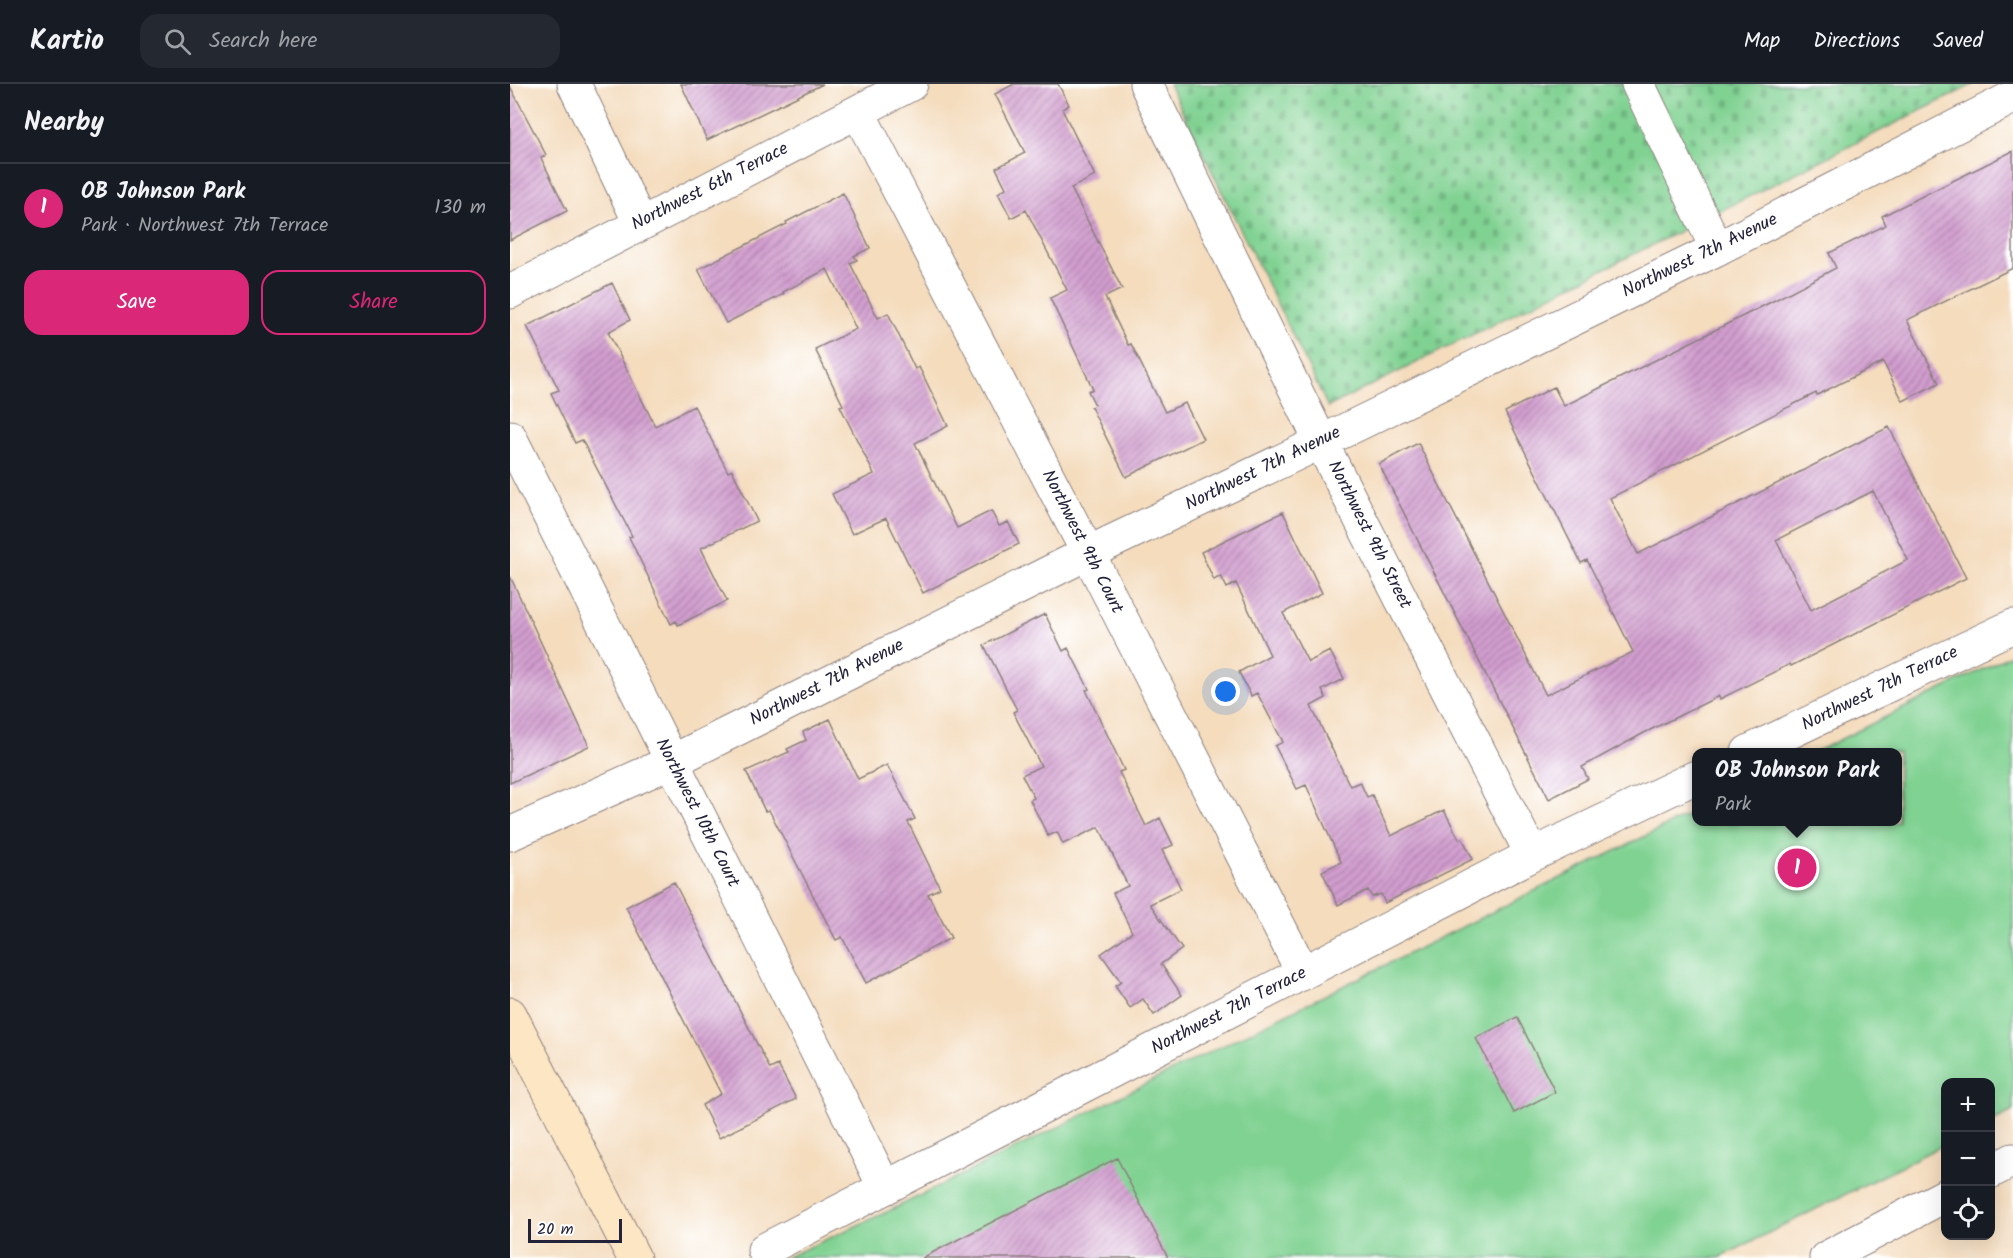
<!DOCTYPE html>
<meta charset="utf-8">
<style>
body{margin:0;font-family:Kalam,sans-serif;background:#242831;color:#f1f3f6}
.controls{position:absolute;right:18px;bottom:18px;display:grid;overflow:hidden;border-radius:12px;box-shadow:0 6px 24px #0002}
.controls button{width:54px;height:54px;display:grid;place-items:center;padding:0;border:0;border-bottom:2px solid #363941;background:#171b24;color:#f1f3f6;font:30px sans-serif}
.scale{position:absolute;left:18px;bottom:15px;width:94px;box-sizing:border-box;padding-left:6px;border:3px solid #22223b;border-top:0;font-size:16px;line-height:21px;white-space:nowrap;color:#22223b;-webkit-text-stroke:4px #fff;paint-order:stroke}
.you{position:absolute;left:716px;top:608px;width:21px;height:21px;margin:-15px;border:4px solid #fff;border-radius:50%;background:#1a73e8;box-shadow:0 0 0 9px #1a73e833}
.badge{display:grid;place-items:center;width:39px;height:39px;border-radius:50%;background:#db2777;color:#fff;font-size:20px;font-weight:700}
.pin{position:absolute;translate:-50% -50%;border:3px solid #fff;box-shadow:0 2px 6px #0006}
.popup{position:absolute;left:1182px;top:664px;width:210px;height:78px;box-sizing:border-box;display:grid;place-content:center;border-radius:12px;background:#171b24;filter:drop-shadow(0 2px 4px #0005);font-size:20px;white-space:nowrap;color:#9ea1a6}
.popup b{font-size:22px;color:#f1f3f6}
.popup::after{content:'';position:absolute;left:50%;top:100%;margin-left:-12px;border:12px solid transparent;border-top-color:#171b24}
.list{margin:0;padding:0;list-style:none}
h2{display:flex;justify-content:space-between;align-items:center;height:78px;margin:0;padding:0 24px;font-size:26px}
h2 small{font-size:20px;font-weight:400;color:#9ea1a6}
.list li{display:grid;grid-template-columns:39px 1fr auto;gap:18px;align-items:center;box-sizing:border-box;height:90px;padding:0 24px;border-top:2px solid #363941}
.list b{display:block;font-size:22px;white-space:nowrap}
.list p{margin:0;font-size:20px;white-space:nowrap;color:#9ea1a6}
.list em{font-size:20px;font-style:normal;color:#9ea1a6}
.actions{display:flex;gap:12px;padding:18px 24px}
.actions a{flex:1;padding:14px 0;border:2px solid #db2777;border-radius:18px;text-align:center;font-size:21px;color:#db2777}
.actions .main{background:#db2777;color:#fff}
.icon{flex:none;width:33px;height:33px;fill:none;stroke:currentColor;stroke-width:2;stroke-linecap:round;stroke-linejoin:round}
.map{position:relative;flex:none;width:1503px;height:1174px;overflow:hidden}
header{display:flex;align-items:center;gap:36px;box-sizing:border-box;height:84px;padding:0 30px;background:#171b24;border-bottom:2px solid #363941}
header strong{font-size:28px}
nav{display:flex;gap:33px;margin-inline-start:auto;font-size:21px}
.search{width:420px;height:54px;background:#242831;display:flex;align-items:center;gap:15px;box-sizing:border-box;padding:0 21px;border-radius:18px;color:#9ea1a6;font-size:22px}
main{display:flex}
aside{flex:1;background:#171b24}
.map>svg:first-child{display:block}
.cemetery{fill:url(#cemetery-stones);stroke:#517a66;stroke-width:1.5}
.park{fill:#80d292;stroke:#517a66;stroke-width:1.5}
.building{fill:url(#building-hatch);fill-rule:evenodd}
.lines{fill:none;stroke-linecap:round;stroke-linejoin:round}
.minor-casing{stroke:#8b7f7c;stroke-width:35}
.tertiary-casing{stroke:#8b7f7c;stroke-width:35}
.secondary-casing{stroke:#8b7f7c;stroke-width:35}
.minor{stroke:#fff;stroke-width:33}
.tertiary{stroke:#fff;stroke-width:33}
.secondary{stroke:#fce6c4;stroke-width:33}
.labels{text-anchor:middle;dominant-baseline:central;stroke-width:6;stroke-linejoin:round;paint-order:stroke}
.street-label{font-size:18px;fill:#22223b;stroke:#fff}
</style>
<header>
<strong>Kartio</strong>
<div class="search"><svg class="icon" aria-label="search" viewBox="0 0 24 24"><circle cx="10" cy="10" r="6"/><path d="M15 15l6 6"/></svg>Search here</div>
<nav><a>Map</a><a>Directions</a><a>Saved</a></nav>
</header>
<main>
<aside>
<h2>Nearby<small></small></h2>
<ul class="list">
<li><span class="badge">1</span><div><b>OB Johnson Park</b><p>Park · Northwest 7th Terrace</p></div><em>130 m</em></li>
</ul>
<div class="actions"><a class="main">Save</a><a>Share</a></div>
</aside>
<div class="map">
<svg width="1503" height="1174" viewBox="0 0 1503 1174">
<defs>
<pattern id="cemetery-stones" width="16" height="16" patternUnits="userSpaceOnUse" patternTransform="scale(1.5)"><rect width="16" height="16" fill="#80d292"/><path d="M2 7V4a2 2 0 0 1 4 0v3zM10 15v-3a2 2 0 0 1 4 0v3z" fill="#6eb47f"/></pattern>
<pattern id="building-hatch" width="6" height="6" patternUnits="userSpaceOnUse" patternTransform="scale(1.5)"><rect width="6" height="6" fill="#d29ecf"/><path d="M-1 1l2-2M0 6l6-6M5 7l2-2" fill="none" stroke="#aa80a9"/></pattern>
</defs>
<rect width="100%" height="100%" fill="#fff"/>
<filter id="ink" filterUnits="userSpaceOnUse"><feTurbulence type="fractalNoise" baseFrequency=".0167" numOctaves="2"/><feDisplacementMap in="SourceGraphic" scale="12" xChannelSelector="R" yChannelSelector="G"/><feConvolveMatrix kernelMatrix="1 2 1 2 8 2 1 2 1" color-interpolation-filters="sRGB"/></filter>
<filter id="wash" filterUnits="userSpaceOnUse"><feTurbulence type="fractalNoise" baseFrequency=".008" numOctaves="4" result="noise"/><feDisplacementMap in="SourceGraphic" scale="24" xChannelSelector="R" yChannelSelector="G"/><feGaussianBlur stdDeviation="1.35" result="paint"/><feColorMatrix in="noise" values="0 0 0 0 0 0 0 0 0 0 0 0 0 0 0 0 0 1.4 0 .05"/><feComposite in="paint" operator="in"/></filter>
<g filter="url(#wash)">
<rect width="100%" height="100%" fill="#f4dcbd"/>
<!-- cemetery -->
<path class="cemetery" d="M 659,0 L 1464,0 L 818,323 Z"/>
<!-- park -->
<path class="park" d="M 1503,570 L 1503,1027 L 1481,1038 L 1480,998 L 1436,998 L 1435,1060 L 1209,1174 L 275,1174 L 379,1127 L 1186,727 L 1186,738 L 1388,738 L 1388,668 L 1305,668 Z"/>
<g id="blocks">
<!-- building -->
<path class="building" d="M 171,0 L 313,0 L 197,56 Z
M 504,0 L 548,0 L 559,21 L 552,25 L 585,92 L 561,104 L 612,205 L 595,213 L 618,261 L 621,260 L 655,328 L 675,319 L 693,355 L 616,393 L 581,323 L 585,321 L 578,307 L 583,305 L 540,214 L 557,206 L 516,126 L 501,134 L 488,109 L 496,104 L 486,84 L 515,69 L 485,10 Z
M 0,2 L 36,71 L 31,74 L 57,127 L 0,156 Z
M 1503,67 L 1503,184 L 1397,236 L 1429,299 L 1393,317 L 1373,278 L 1307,311 L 1306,309 L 1100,414 L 1128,470 L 1379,343 L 1456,494 L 1281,582 L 1280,580 L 1210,615 L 1209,612 L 1134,649 L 1072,683 L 1078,695 L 1039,715 L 869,380 L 908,359 L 1036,611 L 1123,568 L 1077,476 L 1071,479 L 995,328 L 1044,303 L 1054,322 L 1261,218 L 1326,184 L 1319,169 L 1376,141 L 1372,132 ZM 1363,407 L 1398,476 L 1301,526 L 1266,456 Z
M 333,109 L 360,164 L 344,172 L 347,176 L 340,179 L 368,234 L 378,229 L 405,285 L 409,283 L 438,342 L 405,359 L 447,444 L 481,427 L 489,442 L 498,438 L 509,460 L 413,509 L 376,434 L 342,450 L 322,410 L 364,390 L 330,322 L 333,321 L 305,265 L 346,245 L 317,185 L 273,208 L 274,210 L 216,239 L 188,185 L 277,140 L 276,138 Z
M 102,199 L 120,236 L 98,248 L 145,342 L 184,322 L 218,388 L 222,386 L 247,437 L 191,464 L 217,517 L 168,541 L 166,537 L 161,540 L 119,453 L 122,452 L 72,356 L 65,359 L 41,309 L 49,306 L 17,242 Z
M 773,428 L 812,509 L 773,529 L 798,578 L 820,567 L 834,595 L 812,606 L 816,614 L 801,622 L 840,702 L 850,698 L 857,713 L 862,711 L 881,752 L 934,726 L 949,755 L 952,754 L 963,775 L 875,819 L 871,810 L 862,813 L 858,806 L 828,821 L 812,787 L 831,778 L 796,701 L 787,705 L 765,662 L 773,658 L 747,609 L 741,612 L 729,588 L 760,571 L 726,499 L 717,504 L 711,492 L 704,496 L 691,468 Z
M 0,492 L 79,662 L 0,699 Z
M 535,530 L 553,567 L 558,564 L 579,605 L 576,606 L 614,686 L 609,688 L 636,742 L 650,734 L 663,761 L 652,766 L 671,805 L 640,820 L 672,865 L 651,880 L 672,911 L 644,931 L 633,915 L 620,924 L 605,902 L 611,898 L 591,870 L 622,848 L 603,809 L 618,802 L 589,743 L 553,760 L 547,748 L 538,752 L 520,716 L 524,714 L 512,691 L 531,682 L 503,628 L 507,626 L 474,561 Z
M 320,635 L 348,695 L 377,681 L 405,735 L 398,738 L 430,804 L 418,810 L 441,854 L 356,899 L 332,853 L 326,856 L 259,726 L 255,727 L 236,687 L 279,668 L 277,665 L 296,656 L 293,648 Z
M 164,798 L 260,985 L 268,981 L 286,1015 L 209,1054 L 192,1021 L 211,1010 L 116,823 Z
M 1007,933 L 1045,1008 L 1004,1029 L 966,954 Z
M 607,1074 L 658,1174 L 412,1174 Z"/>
</g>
</g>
<g filter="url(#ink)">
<use href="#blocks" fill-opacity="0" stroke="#8b7f7c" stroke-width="1.5"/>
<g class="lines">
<defs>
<path id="minor" d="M 64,0 L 130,139
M 636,0 L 811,358 L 1022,771
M 1128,0 L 1207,165
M 348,28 L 578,469 L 793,889
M 0,208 L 401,0
M 0,353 L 375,1104
M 1238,668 L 1503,542
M 0,750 L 161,678 L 578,469 L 811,358 L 1207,165 L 1503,13
M 254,1166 L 1022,771 L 1186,693"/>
<path id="tertiary" d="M 1480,1088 L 1503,1076
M 1316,1174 L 1436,1111"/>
<path id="secondary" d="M 0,930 L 124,1174"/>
</defs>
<!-- minor casing -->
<use href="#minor" class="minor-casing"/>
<!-- tertiary casing -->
<use href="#tertiary" class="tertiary-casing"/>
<!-- secondary casing -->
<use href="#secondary" class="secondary-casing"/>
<!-- minor -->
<use href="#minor" class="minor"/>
<!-- tertiary -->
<use href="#tertiary" class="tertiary"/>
<!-- secondary -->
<use href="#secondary" class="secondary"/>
</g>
</g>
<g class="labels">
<!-- street labels -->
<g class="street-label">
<text transform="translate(200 103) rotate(-27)">Northwest 6th Terrace</text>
<text transform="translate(1190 172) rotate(-26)">Northwest 7th Avenue</text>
<text transform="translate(753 385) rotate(-26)">Northwest 7th Avenue</text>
<text transform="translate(859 451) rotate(63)">Northwest 9th Street</text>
<text transform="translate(572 458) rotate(63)">Northwest 9th Court</text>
<text transform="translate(317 599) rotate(-27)">Northwest 7th Avenue</text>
<text transform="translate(1370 605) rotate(-26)">Northwest 7th Terrace</text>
<text transform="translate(187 729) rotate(63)">Northwest 10th Court</text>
<text transform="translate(719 927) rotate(-27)">Northwest 7th Terrace</text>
</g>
</g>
</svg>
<div class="controls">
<button>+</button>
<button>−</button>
<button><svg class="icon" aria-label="locate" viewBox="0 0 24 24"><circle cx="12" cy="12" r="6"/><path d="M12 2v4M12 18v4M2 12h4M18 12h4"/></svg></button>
</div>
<div class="scale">20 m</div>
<div class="you"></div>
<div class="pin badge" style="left:1287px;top:784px">1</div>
<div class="popup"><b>OB Johnson Park</b>Park</div>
</div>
</main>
